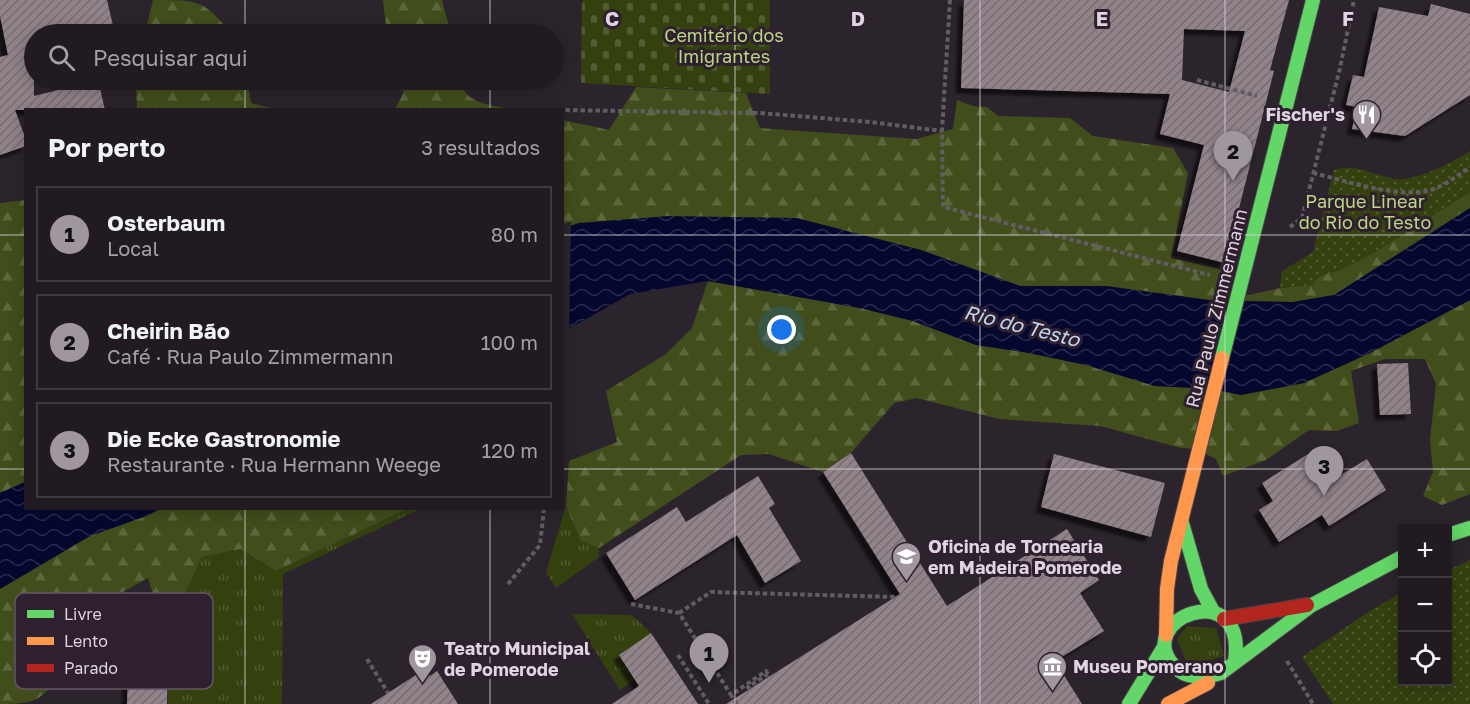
<!DOCTYPE html>
<html lang="pt">
<meta charset="utf-8">
<style>
body{margin:0;font-family:"Golos Text",sans-serif;background:#2d282e;color:#f1f3f6}
.controls{position:absolute;right:18px;bottom:18px;display:grid;overflow:hidden;border-radius:0px;box-shadow:0 3px 15px #0003}
.controls button{width:54px;height:54px;display:grid;place-items:center;padding:0;border:0;border-bottom:2px solid #3e393f;background:#211b21;color:#f1f3f6;font:30px sans-serif}
.you{position:absolute;left:782px;top:330px;width:21px;height:21px;margin:-15px;border:4px solid #fff;border-radius:50%;background:#1a73e8;box-shadow:0 0 0 9px #1a73e833}
.badge{display:grid;place-items:center;width:39px;height:39px;border-radius:50%;background:#a096a0;color:#111;font-size:20px;font-weight:700}
.pin{position:absolute;translate:-50% -50px;filter:drop-shadow(0 2px 3px #0008)}
.pin::after{content:'';position:absolute;top:32px;width:21px;height:18px;background:inherit;clip-path:polygon(0 0,100% 0,50% 100%)}
.list{margin:0;padding:0;list-style:none}
h2{display:flex;justify-content:space-between;align-items:center;height:78px;margin:0;padding:0 24px;font-size:26px}
h2 small{font-size:20px;font-weight:400;color:#a2a1a5}
.list li{display:grid;grid-template-columns:39px 1fr auto;gap:18px;align-items:center;box-sizing:border-box;height:96px;margin:0 12px 12px;padding:0 12px;border:2px solid #3e393f;border-radius:0px}
.list b{display:block;font-size:22px;white-space:nowrap}
.list p{margin:0;font-size:20px;white-space:nowrap;color:#a2a1a5}
.list em{font-size:20px;font-style:normal;color:#a2a1a5}
.icon{flex:none;width:33px;height:33px;fill:none;stroke:currentColor;stroke-width:2;stroke-linecap:round;stroke-linejoin:round}
.map{position:relative;flex:none;width:1470px;height:704px;overflow:hidden}
.search{position:absolute;background:#211b21;box-shadow:0 3px 15px #0003;left:24px;top:24px;width:540px;height:66px;display:flex;align-items:center;gap:15px;box-sizing:border-box;padding:0 21px;border-radius:33px;color:#a2a1a5;font-size:22px}
.panel{position:absolute;background:#211b21;box-shadow:0 3px 15px #0003;left:24px;top:108px;width:540px;height:402px;border-radius:0px}
.map>svg:first-child{display:block}
.grass{fill:url(#grass-tufts)}
.forest{fill:url(#forest-firs)}
.cemetery{fill:url(#cemetery-stones)}
.park{fill:url(#park-dots)}
.water{fill:url(#water-waves)}
.pier{fill:#2c242c}
.building{fill:url(#building-hatch);fill-rule:evenodd;filter:url(#shadow)}
.lines{fill:none;stroke-linecap:round;stroke-linejoin:round}
.fast-casing{stroke:#484148;stroke-width:16}
.slow-casing{stroke:#484148;stroke-width:16}
.jam-casing{stroke:#484148;stroke-width:16}
.path{stroke:#625c63;stroke-width:4;stroke-dasharray:4.5 3;stroke-linecap:butt}
.fast{stroke:#63d668;stroke-width:14}
.slow{stroke:#ff974d;stroke-width:14}
.jam{stroke:#b3261e;stroke-width:14}
.grid{fill:none;stroke:#dfd4df;stroke-width:1.5;stroke-opacity:0.55}
.labels{text-anchor:middle;dominant-baseline:central;stroke-width:6;stroke-linejoin:round;paint-order:stroke}
.park-label{font-size:18px;fill:#bbd880;stroke:#2f2030}
.poi-label{font-size:18px;font-weight:bold;fill:#dfd4df;stroke:#2f2030;text-anchor:start}
.street-label{font-size:18px;fill:#dfd4df;stroke:#2f2030}
.water-label{font-size:20px;font-style:italic;fill:#c2d6f4;stroke:#2f2030}
.key{fill:#2f2030;stroke:#645665;stroke-width:1.5}
.key-label{font-size:16px;fill:#dfd4df}
.grid-label{font-size:20px;text-anchor:middle;font-weight:bold;fill:#dfd4df;stroke:#2f2030;stroke-width:6;stroke-linejoin:round;paint-order:stroke}
</style>
<div class="map">
<svg width="1470" height="704" viewBox="0 0 1470 704">
<defs>
<pattern id="grass-tufts" width="24" height="20" patternUnits="userSpaceOnUse" patternTransform="scale(1.5)"><rect width="24" height="20" fill="#34410f"/><path d="M3 7l-1-3M5 7V3M7 7l1-3M15 17l-1-3M17 17v-4M19 17l1-3" fill="none" stroke="#515c32"/></pattern>
<pattern id="forest-firs" width="22" height="20" patternUnits="userSpaceOnUse" patternTransform="scale(1.5)"><rect width="22" height="20" fill="#414e1b"/><path d="M5 1l3.5 6h-7zM16 11l3.5 6h-7z" fill="#5c673c"/></pattern>
<pattern id="cemetery-stones" width="16" height="16" patternUnits="userSpaceOnUse" patternTransform="scale(1.5)"><rect width="16" height="16" fill="#34410f"/><path d="M2 7V4a2 2 0 0 1 4 0v3zM10 15v-3a2 2 0 0 1 4 0v3z" fill="#515c32"/></pattern>
<pattern id="park-dots" width="8" height="8" patternUnits="userSpaceOnUse" patternTransform="scale(1.5)"><rect width="8" height="8" fill="#34410f"/><path d="M2 2h.1M6 6h.1" fill="none" stroke="#515c32" stroke-width="1.8" stroke-linecap="round"/></pattern>
<pattern id="water-waves" width="16" height="10" patternUnits="userSpaceOnUse" patternTransform="scale(1.5)"><rect width="16" height="10" fill="#04082f"/><path d="M0 5q4-4 8 0t8 0" fill="none" stroke="#282b4d"/></pattern>
<pattern id="building-hatch" width="6" height="6" patternUnits="userSpaceOnUse" patternTransform="scale(1.5)"><rect width="6" height="6" fill="#91838a"/><path d="M-1 1l2-2M0 6l6-6M5 7l2-2" fill="none" stroke="#766c71"/></pattern>
<filter id="shadow"><feDropShadow dx="-5.5" dy="5.5" stdDeviation="1.5" flood-color="#0009"/></filter>
</defs>
<rect width="100%" height="100%" fill="#2c242c"/>
<!-- grass -->
<path class="grass" d="M 566,506 L 581,541 L 599,548 L 599,557 L 556,588 L 546,572 Z
M 407,509 L 420,509 L 283,574 L 282,704 L 168,704 L 169,599 L 184,595 L 202,557 L 241,549 L 276,571 Z
M 572,614 L 632,615 L 651,633 L 619,655 L 634,680 L 620,690 Z
M 1187,626 L 1216,628 L 1224,656 L 1189,668 L 1177,639 Z"/>
<!-- forest -->
<path class="forest" d="M 153,0 C 200,0 203,0 232,34 L 145,34 Z
M 383,0 L 442,0 L 451,34 L 387,34 Z
M 136,80 L 247,80 L 251,103 L 275,109 L 137,109 Z
M 397,80 L 460,80 C 465,105 492,105 513,109 L 395,109 L 404,92 Z
M 636,87 L 746,93 L 760,128 L 916,139 L 953,129 L 957,100 L 973,106 L 987,107 L 998,116 L 1070,118 L 1093,136 L 1173,148 L 1188,173 L 1171,258 L 1223,270 L 1216,301 L 1106,286 L 1020,286 L 921,250 L 563,228 L 563,120 L 609,130 Z
M 1470,192 L 1470,208 L 1334,295 L 1293,302 L 1227,300 L 1280,288 L 1311,285 L 1320,276 L 1340,270 L 1375,252 Z
M 25,200 L 25,482 L 0,493 L 0,203 Z
M 708,281 L 860,308 L 913,321 L 976,345 L 1029,353 L 1086,365 L 1155,386 L 1213,389 L 1241,395 L 1304,383 L 1370,353 L 1470,300 L 1470,494 L 1442,505 L 1423,496 L 1433,472 L 1430,440 L 1436,384 L 1425,359 L 1385,359 L 1351,371 L 1359,423 L 1337,431 L 1309,430 L 1266,460 L 1223,476 L 1216,459 L 1196,449 L 1181,448 L 1100,426 L 999,419 L 917,398 L 894,403 L 851,453 L 823,472 L 769,454 L 741,455 L 599,548 L 581,541 L 566,506 L 569,461 L 617,442 L 606,391 L 666,354 L 692,328 Z
M 159,509 L 407,509 L 276,571 L 241,549 L 202,557 L 184,595 L 169,599 L 153,594 L 148,578 L 94,608 L 55,625 L 66,668 C 40,699 42,704 0,704 L 0,589 L 90,536 L 149,515 Z"/>
<!-- cemetery -->
<path class="cemetery" d="M 582,0 L 770,0 L 770,94 L 581,83 Z"/>
<!-- park -->
<path class="park" d="M 1470,151 L 1470,192 L 1375,252 L 1340,270 L 1320,276 L 1311,285 L 1280,288 L 1282,271 L 1313,252 L 1334,170 C 1358,161 1382,181 1404,179 C 1423,177 1454,162 1470,151 Z
M 1470,560 L 1470,704 L 1333,704 L 1302,657 L 1367,613 L 1402,592 L 1402,682 L 1448,682 L 1448,570 Z"/>
<!-- water -->
<path class="water" d="M 1470,208 L 1470,300 L 1370,353 L 1304,383 L 1241,395 L 1213,389 L 1155,386 L 1086,365 L 1029,353 L 976,345 L 913,321 L 860,308 L 708,281 L 630,294 L 581,322 L 563,331 L 563,228 L 579,223 L 668,216 L 797,218 L 921,250 L 1020,286 L 1106,286 L 1216,301 L 1293,302 L 1334,295 Z
M 25,482 L 26,508 L 159,509 L 149,515 L 90,536 L 0,589 L 0,493 Z"/>
<!-- pier -->
<path class="pier" d="M 571,222 L 569,331 L 562,334 L 562,224 Z"/>
<!-- building -->
<path class="building" d="M 0,0 L 107,0 L 115,34 L 34,34 L 34,96 L 98,80 L 105,110 L 15,110 L 26,140 L 26,146 L 0,155 L 0,57 L 8,55 L 0,16 Z
M 964,0 L 1289,0 L 1270,70 L 1274,71 L 1225,263 L 1177,251 L 1204,145 L 1160,134 L 1170,94 L 961,88 ZM 1184,29 L 1245,31 L 1229,92 L 1182,80 Z
M 1431,4 L 1470,14 L 1470,95 L 1405,136 L 1352,129 L 1357,107 L 1346,105 L 1353,75 L 1364,77 L 1379,7 L 1428,16 Z
M 1408,363 L 1411,414 L 1380,415 L 1377,364 Z
M 1321,446 L 1339,476 L 1367,459 L 1386,490 L 1329,526 L 1322,515 L 1279,542 L 1259,510 L 1273,501 L 1262,483 Z
M 851,453 L 947,606 L 1067,529 L 1099,580 L 1080,593 L 1104,631 L 1055,661 L 1082,704 L 726,704 L 900,594 L 823,472 Z
M 1054,454 L 1165,483 L 1151,537 L 1041,507 Z
M 758,476 L 775,504 L 769,508 L 801,561 L 765,583 L 737,535 L 635,600 L 606,553 L 677,507 L 686,522 Z
M 139,633 L 168,634 L 167,704 L 127,704 L 128,678 L 138,678 Z
M 651,633 L 698,704 L 612,704 L 639,686 L 619,655 Z
M 425,669 L 430,676 L 437,671 L 458,704 L 371,704 Z"/>
<g class="lines">
<defs>
<path id="fast" d="M 1222,358 L 1313,0
M 1182,523 L 1201,589 L 1214,613
M 1448,535 L 1470,528
M 1235,661 C 1247,574 1131,619 1174,666 C 1187,680 1204,678 1221,673 L 1312,605 L 1402,557
M 1129,704 L 1164,647"/>
<path id="slow" d="M 1166,635 L 1167,589 L 1171,561 L 1222,358
M 1168,704 L 1208,683"/>
<path id="jam" d="M 1224,619 L 1307,605"/>
</defs>
<!-- fast casing -->
<use href="#fast" class="fast-casing"/>
<!-- slow casing -->
<use href="#slow" class="slow-casing"/>
<!-- jam casing -->
<use href="#jam" class="jam-casing"/>
<!-- path -->
<path class="path" d="M 950,0 L 942,131 L 943,207 L 1210,275
M 1197,80 L 1257,96
M 558,110 L 760,113 L 870,122 L 942,131
M 1313,173 C 1347,181 1401,200 1434,189 C 1447,184 1458,175 1470,167
M 1290,227 L 1302,218 L 1340,68 L 1354,0
M 508,584 L 540,545 L 544,508
M 631,604 L 679,613 L 731,695
M 679,613 L 711,592 L 895,597
M 678,655 L 709,704
M 367,659 L 388,693
M 1287,661 L 1313,704
M 750,689 L 748,687 L 768,674
M 737,704 L 731,695 L 766,671 L 768,674"/>
<!-- fast -->
<use href="#fast" class="fast"/>
<!-- slow -->
<use href="#slow" class="slow"/>
<!-- jam -->
<use href="#jam" class="jam"/>
</g>
<!-- grid -->
<path class="grid" d="M 245,0 L 245,34M 490,0 L 490,34M 735,0 L 735,704M 980,0 L 980,704M 1225,0 L 1225,704M 245,80 L 245,110M 490,80 L 490,110M 0,235 L 26,235M 562,235 L 1470,235M 0,469 L 26,469M 562,469 L 1470,469M 245,508 L 245,704M 490,508 L 490,704"/>
<!-- icons -->
<defs>
<symbol id="restaurant-pin" viewBox="-11 -11 22 30"><path d="M0 17L-7.5 6A9.5 9.5 0 1 1 7.5 6Z" fill="#a096a0" stroke="#2f2030"/><path d="M-5-6h1v4h1v-4h1v4h1v-4h1v5L-1.5 .5V6h-2V.5L-5-1ZM5-6V6H3V1.5H1.5Q1.5-4 5-6Z" fill="#fff"/></symbol>
<symbol id="university-pin" viewBox="-11 -11 22 30"><path d="M0 17L-7.5 6A9.5 9.5 0 1 1 7.5 6Z" fill="#a096a0" stroke="#2f2030"/><path d="M0-5L7-2L0 1L-7-2ZM-4 1L0 2.5L4 1V4Q0 6-4 4Z" fill="#fff"/></symbol>
<symbol id="theatre-pin" viewBox="-11 -11 22 30"><path d="M0 17L-7.5 6A9.5 9.5 0 1 1 7.5 6Z" fill="#a096a0" stroke="#2f2030"/><path d="M-5-5.5Q0-4 5-5.5V0Q5 5 0 6Q-5 5-5 0ZM-3.3-2.5H-1v1.5H-3.3ZM1-2.5H3.3v1.5H1ZM-2.8 1Q0 5.5 2.8 1Z" fill="#fff"/></symbol>
<symbol id="museum-pin" viewBox="-11 -11 22 30"><path d="M0 17L-7.5 6A9.5 9.5 0 1 1 7.5 6Z" fill="#a096a0" stroke="#2f2030"/><path d="M0-6L6-3V-2H-6V-3ZM-5-1h2V3h-2ZM-1-1h2V3h-2ZM3-1h2V3H3ZM-6 4H6V6H-6Z" fill="#fff"/></symbol>
</defs>
<g fill-rule="evenodd">
<use href="#restaurant-pin" x="1350" y="98" width="33" height="45"/>
<use href="#university-pin" x="890" y="540" width="33" height="45"/>
<use href="#theatre-pin" x="406" y="642" width="33" height="45"/>
<use href="#museum-pin" x="1036" y="650" width="33" height="45"/>
</g>
<g class="labels">
<!-- park labels -->
<g class="park-label">
<text x="724" y="35">Cemitério dos<tspan x="724" dy="21">Imigrantes</tspan></text>
<text x="1365" y="201">Parque Linear<tspan x="1365" dy="21">do Rio do Testo</tspan></text>
</g>
<!-- poi labels -->
<g class="poi-label">
<text x="1345" y="114" text-anchor="end">Fischer's</text>
<text x="928" y="546">Oficina de Tornearia<tspan x="928" dy="21">em Madeira Pomerode</tspan></text>
<text x="444" y="648">Teatro Municipal<tspan x="444" dy="21">de Pomerode</tspan></text>
<text x="1073" y="666">Museu Pomerano</text>
</g>
<!-- street labels -->
<g class="street-label">
<text transform="translate(1216 308) rotate(-76)">Rua Paulo Zimmermann</text>
</g>
<!-- water labels -->
<g class="water-label">
<text transform="translate(1022 325) rotate(14)">Rio do Testo</text>
</g>
</g>
<!-- legend -->
<rect x="15" y="593" width="198" height="96" rx="9" class="key"/>
<rect x="27" y="610" width="27" height="8" fill="#63d668"/>
<rect x="27" y="637" width="27" height="8" fill="#ff974d"/>
<rect x="27" y="664" width="27" height="8" fill="#b3261e"/>
<g class="key-label">
<text x="64" y="620">Livre</text>
<text x="64" y="647">Lento</text>
<text x="64" y="674">Parado</text>
</g>
<g class="grid-label">
<text x="612" y="26">C</text>
<text x="858" y="26">D</text>
<text x="1102" y="26">E</text>
<text x="1348" y="26">F</text>
</g>
</svg>
<div class="controls">
<button>+</button>
<button>−</button>
<button><svg class="icon" aria-label="locate" viewBox="0 0 24 24"><circle cx="12" cy="12" r="6"/><path d="M12 2v4M12 18v4M2 12h4M18 12h4"/></svg></button>
</div>
<div class="you"></div>
<div class="pin badge" style="left:709px;top:683px">1</div>
<div class="pin badge" style="left:1233px;top:181px">2</div>
<div class="pin badge" style="left:1324px;top:496px">3</div>
<div class="search"><svg class="icon" aria-label="search" viewBox="0 0 24 24"><circle cx="10" cy="10" r="6"/><path d="M15 15l6 6"/></svg>Pesquisar aqui</div>
<section class="panel">
<h2>Por perto<small>3 resultados</small></h2>
<ul class="list">
<li><span class="badge">1</span><div><b>Osterbaum</b><p>Local</p></div><em>80 m</em></li>
<li><span class="badge">2</span><div><b>Cheirin Bão</b><p>Café · Rua Paulo Zimmermann</p></div><em>100 m</em></li>
<li><span class="badge">3</span><div><b>Die Ecke Gastronomie</b><p>Restaurante · Rua Hermann Weege</p></div><em>120 m</em></li>
</ul>
</section>
</div>
